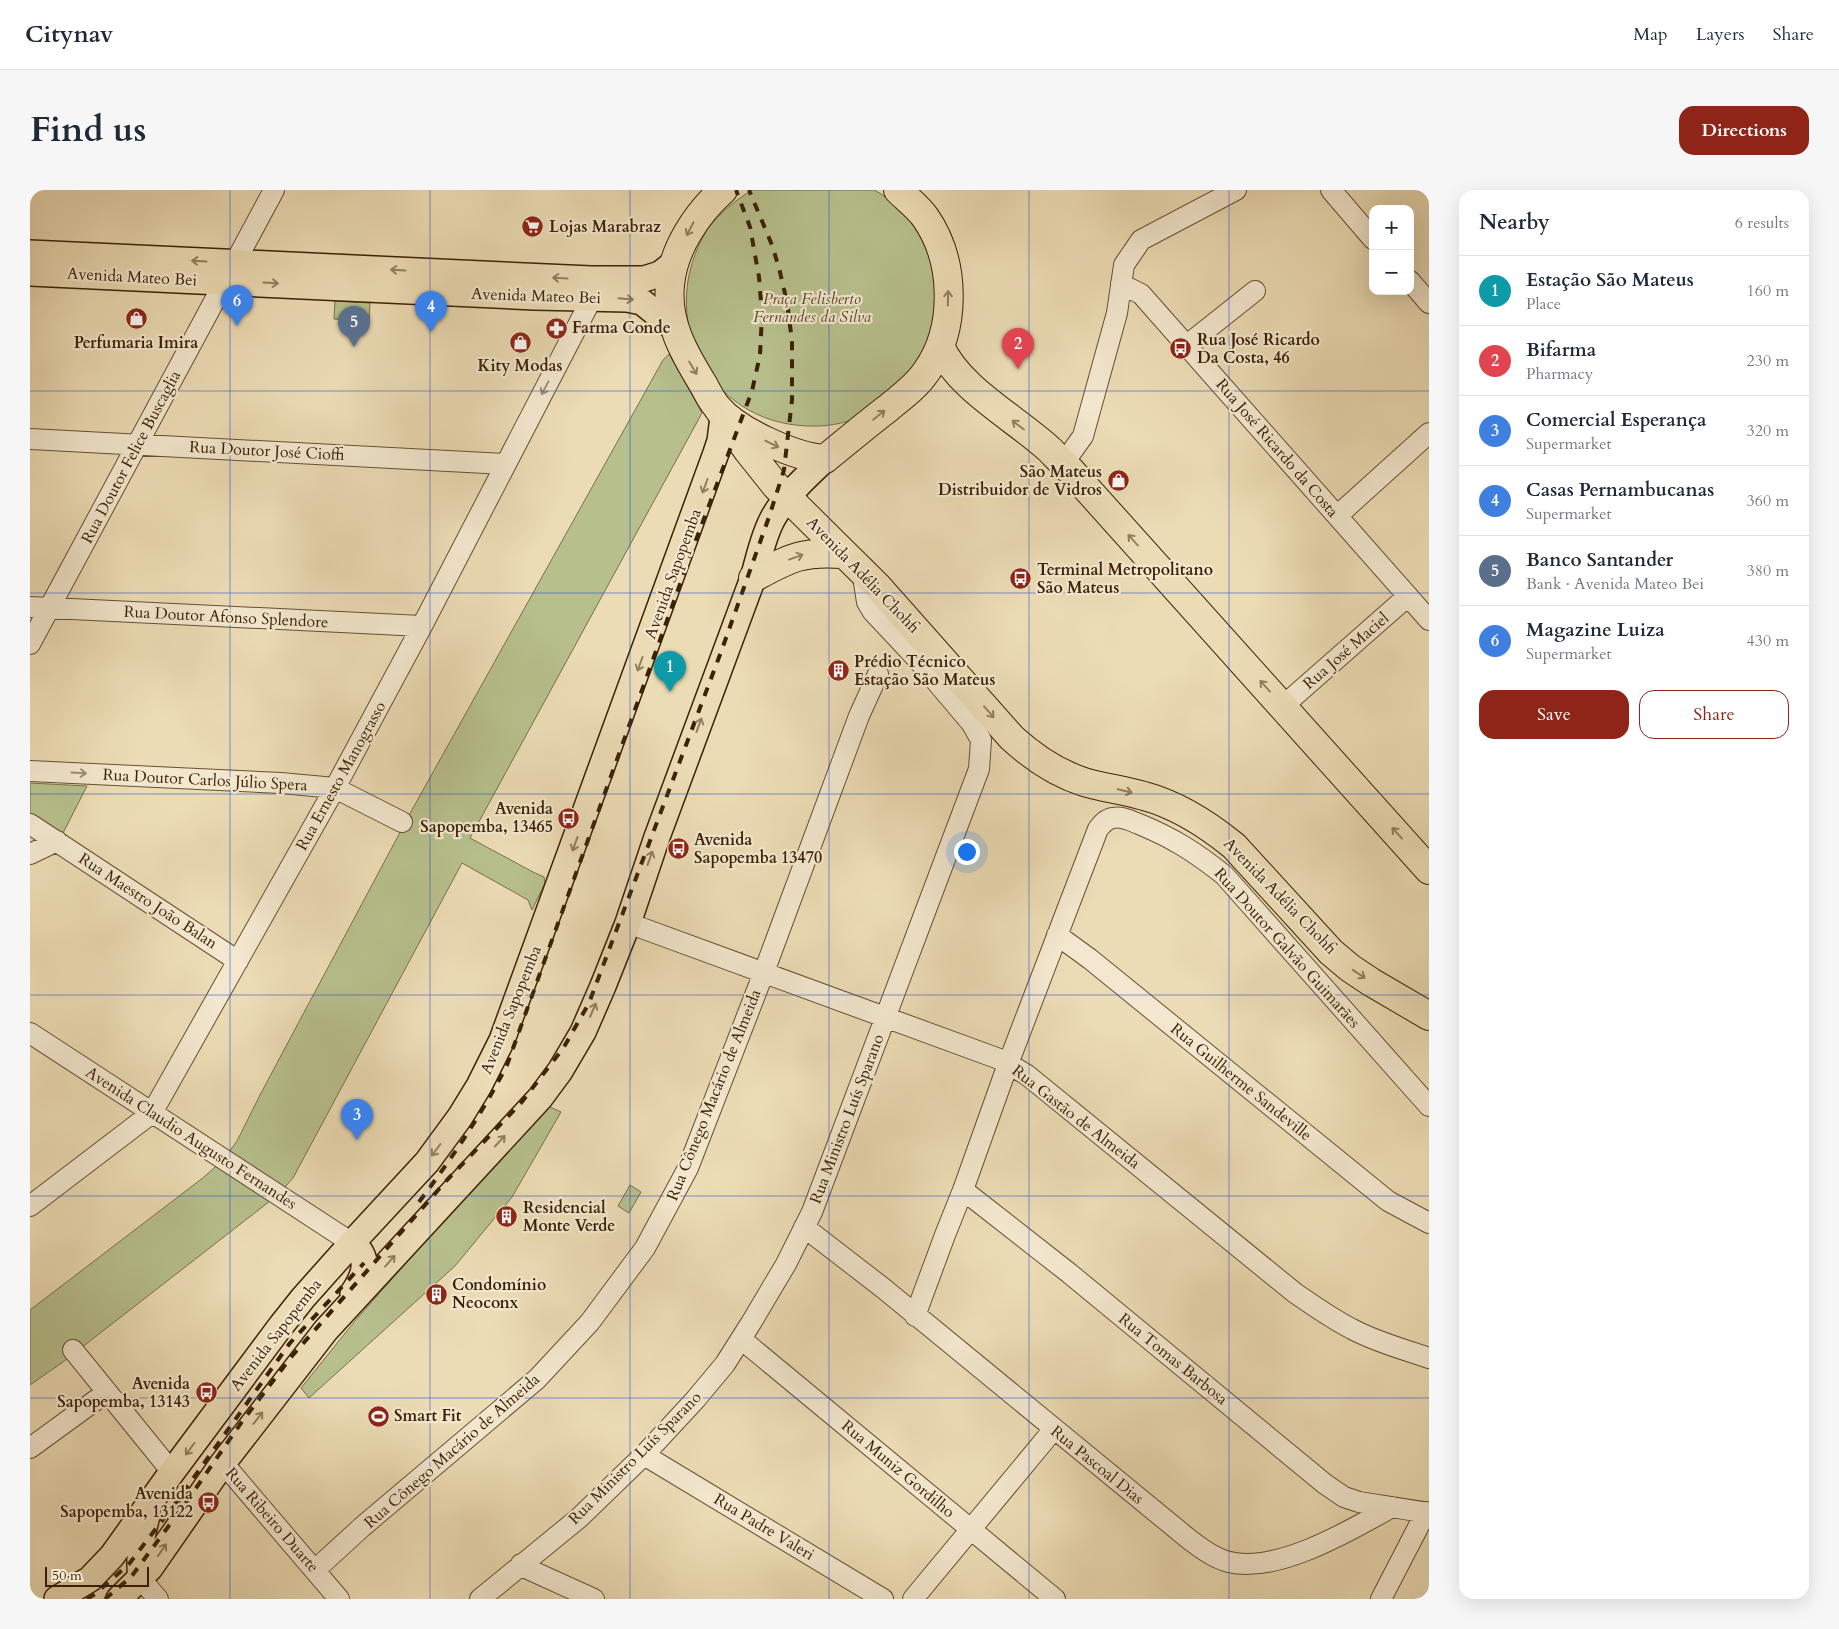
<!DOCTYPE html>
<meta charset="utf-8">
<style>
body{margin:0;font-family:Cardo,serif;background:#f6f6f7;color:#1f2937}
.controls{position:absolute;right:15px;top:15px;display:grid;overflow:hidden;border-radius:10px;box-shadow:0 5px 20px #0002}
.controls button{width:45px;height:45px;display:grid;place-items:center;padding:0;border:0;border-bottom:1px solid #e0e1e3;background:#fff;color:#1f2937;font:25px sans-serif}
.scale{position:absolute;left:15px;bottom:12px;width:104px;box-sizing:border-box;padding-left:5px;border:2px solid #3b2107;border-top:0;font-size:14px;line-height:18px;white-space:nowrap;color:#3b2107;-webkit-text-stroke:4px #f3e8cf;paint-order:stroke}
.you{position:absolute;left:936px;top:661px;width:18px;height:18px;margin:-12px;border:4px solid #fff;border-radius:50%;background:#1a73e8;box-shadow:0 0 0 8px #1a73e833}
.badge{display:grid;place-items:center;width:32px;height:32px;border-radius:50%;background:#8f2418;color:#fff;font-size:16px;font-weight:700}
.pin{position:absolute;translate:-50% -41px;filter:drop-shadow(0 1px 2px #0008)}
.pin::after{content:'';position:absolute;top:26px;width:18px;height:15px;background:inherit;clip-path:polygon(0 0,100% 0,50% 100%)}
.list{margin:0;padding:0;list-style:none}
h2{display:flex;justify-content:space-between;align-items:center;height:65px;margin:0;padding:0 20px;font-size:21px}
h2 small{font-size:16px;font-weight:400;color:#747a83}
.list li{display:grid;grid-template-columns:32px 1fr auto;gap:15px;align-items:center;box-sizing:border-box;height:70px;padding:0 20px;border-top:1px solid #e0e1e3}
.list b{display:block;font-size:19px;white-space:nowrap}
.list p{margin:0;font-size:16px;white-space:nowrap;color:#747a83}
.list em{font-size:16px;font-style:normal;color:#747a83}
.actions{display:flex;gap:10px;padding:15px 20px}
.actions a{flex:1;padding:11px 0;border:1px solid #8f2418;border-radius:15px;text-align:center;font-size:18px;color:#8f2418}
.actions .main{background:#8f2418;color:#fff}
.map{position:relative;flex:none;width:1399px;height:1409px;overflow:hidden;border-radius:15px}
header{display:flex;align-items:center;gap:30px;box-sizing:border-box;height:70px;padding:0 25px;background:#fff;border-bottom:1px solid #e0e1e3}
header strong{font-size:24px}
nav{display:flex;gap:28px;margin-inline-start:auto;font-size:18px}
.intro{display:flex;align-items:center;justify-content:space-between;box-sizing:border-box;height:120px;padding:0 30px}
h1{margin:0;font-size:35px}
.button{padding:12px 22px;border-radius:15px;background:#8f2418;color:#fff;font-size:18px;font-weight:700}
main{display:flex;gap:30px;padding:0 30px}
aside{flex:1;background:#fff;border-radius:15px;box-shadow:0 5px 20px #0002}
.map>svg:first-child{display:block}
.green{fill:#b7c08d;stroke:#79704a}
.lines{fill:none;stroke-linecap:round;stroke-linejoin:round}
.minor-casing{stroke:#675032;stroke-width:22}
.major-casing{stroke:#3b2107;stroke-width:28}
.highway-casing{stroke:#3b2107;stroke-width:30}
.minor{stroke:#f3e8cf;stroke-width:20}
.major{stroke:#ecdcb5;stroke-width:25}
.highway{stroke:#ecdcb5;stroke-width:28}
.rail{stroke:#3b2107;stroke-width:4;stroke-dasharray:9 9;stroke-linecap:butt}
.oneway{stroke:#947e5e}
.oneway2{stroke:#a08e75}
.grid{fill:none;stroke:#1d4ed8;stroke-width:1;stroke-opacity:0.55}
.labels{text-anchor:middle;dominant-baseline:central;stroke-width:4.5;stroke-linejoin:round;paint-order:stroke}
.poi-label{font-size:16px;font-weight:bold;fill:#3b2107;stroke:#f3e8cf;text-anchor:start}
.street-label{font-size:16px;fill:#3b2107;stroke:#f3e8cf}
.park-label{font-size:16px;font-style:italic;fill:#5a4928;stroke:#f3e8cf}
</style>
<header>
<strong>Citynav</strong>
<nav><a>Map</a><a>Layers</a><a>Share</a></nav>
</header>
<div class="intro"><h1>Find us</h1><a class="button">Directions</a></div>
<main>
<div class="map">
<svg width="1399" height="1409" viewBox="0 0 1399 1409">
<rect width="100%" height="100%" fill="#ecdcb5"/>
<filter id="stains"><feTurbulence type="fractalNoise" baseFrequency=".004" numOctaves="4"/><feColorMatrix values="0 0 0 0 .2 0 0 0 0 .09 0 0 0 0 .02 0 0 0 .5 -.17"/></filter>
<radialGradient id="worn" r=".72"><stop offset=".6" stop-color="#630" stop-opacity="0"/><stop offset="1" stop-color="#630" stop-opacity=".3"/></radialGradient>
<!-- green -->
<path class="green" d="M 722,0 L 844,0 C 871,14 892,42 902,71 C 906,82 905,97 906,109 C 906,114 908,119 907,124 C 905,134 897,162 892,171 C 888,180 876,188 869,195 C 862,203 854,214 845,219 C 825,232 801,237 777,236 C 676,232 625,125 677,40 C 687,25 707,9 722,0 Z
M 305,111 L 340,113 L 339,131 L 304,129 Z
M 639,164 L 672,223 L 440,648 L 503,682 L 514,687 L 515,693 L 502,720 L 498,710 L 432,673 L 263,988 L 249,1004 L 33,1172 L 0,1195 L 0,1120 L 174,987 L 194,969 L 207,951 L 230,905 L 383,618 L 633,170 Z
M 0,593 L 57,596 L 31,647 L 0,627 Z
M 520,917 L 531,922 L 482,1007 L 425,1076 L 279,1208 L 271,1198 L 324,1132 L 481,954 Z
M 600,995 L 611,1002 L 599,1023 L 588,1016 Z"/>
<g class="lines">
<defs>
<path id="minor" d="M 1301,0 L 1343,49
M 1380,91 L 1399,113
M 1091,94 L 1111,104 L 1399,430
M 1157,155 L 1225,101
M 0,249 L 475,274
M 1033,274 L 1053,246 L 1087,123 L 1094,75 L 1111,50 L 1206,0
M 1307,326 L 1399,243
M 0,417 L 392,436
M 0,454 L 244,0
M 1253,516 L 1378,406
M 0,581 L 251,593 L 305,598 L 372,632
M 0,634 L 208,771
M 0,664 L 27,651
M 598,733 L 972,870 L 997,885 L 1265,1103 C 1284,1116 1302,1129 1322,1139 C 1346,1152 1373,1159 1399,1168
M 1027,745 L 1060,769 L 1358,1011 L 1399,1033
M 0,843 L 322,1053
M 933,1000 L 1039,1083 L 1295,1294 L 1314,1307 L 1329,1312 L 1399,1323
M 0,1016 L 122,923 L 305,598 L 392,436 L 562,108
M 774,1037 L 853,1098 L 1160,1350 C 1172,1359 1184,1368 1199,1372 C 1247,1384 1321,1340 1362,1317
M 885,1126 L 915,1045 L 933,1000 L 978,874 L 1068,639 C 1072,634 1076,629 1083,628 C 1092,626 1101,631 1109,634 C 1143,648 1165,662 1194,685 L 1399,916
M 711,1149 L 1025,1409
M 43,1160 L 142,1282
M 0,1258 L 77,1202
M 614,1265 L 853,1409
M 193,1273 L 309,1409
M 491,1374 L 500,1380 L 564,1409
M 285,1380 L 332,1337 L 507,1189 L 560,1132 L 615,1058 L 658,978 L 734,782 L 829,526 L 848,484
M 111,1389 L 128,1409
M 450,1409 L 549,1328 L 614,1265 L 665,1210 L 695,1174 L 721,1133 L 756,1074 L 782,1022 L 949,579 L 951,550 L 942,534 L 888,470 L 843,422 L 837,412 L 832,380
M 883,1409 L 1024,1239
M 1351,1409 L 1396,1322"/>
<path id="major" d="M 0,63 L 561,89 L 614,89 L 630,84 L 644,73
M 0,83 L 504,107 L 597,109 L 612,112 L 643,137
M 322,1053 C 341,1068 335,1085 323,1103
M 111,1389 C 108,1366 111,1345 118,1323
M 27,1409 L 60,1389 L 82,1366 L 142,1282 L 250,1137 L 273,1108 L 322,1053 L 397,972 L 430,927 L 449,896 L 472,850 L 686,263 L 690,251 L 693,227
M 89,1409 L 120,1378 L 193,1273 L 296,1140 L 510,908 L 530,881 L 553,842 L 573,796 L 598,733 L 627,647 L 723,388 C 729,368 733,346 743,328 C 755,306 777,286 795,269"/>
<path id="highway" d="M 693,0 C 667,23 643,59 640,95 C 636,132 654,163 673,194 C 677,201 681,210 687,217 C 707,241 764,267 795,269 C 816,252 836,235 857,219 C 870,208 886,197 896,182 C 927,139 926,71 895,27 C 888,17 877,9 868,0
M 910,156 C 928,198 985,228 1019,259 C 1026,266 1033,274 1041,281 L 1399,680
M 687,217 L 718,261 L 746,296 L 848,397 L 982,548 C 1004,568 1026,583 1054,592 C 1074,598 1094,600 1114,606 C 1148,615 1177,634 1204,656 L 1301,762 L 1320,778 L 1341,792 L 1399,826
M 723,388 C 760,368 771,361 813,364"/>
</defs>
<!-- minor casing -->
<use href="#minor" class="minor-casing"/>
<!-- major casing -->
<use href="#major" class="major-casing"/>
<!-- highway casing -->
<use href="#highway" class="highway-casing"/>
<!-- minor -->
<use href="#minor" class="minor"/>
<!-- major -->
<use href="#major" class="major"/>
<!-- highway -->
<use href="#highway" class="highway"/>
<!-- rail -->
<path class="rail" d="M 389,1012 C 422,968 452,924 477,875 L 666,350 L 722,201 L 730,165 L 732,125 L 729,87 L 720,37 L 706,0
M 57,1409 L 65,1404 L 99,1374 L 147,1311 L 260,1153 L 334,1073
M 75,1409 L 101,1387 L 155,1314 L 211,1233 L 262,1166 L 417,990 L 491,913 L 534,857 L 559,813 L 691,462 L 739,327 L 754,280 L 762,210 L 762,151 L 757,112 L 749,78 L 742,55 L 719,0"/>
</g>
<!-- one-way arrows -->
<defs><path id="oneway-shaft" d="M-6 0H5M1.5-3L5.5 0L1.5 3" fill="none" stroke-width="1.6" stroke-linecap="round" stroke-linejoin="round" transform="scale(1.25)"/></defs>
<g class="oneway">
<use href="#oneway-shaft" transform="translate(660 39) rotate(118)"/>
<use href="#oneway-shaft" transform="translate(169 71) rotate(-177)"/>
<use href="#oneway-shaft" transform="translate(368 80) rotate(-177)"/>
<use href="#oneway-shaft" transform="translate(530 88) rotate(-177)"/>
<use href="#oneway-shaft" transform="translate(241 93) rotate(3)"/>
<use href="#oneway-shaft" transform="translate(918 108) rotate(-89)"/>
<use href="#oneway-shaft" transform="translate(596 109) rotate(5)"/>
<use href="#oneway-shaft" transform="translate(663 178) rotate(59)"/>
<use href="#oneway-shaft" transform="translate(849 225) rotate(-39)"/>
<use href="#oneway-shaft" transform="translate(988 235) rotate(-143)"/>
<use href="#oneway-shaft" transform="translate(742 254) rotate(26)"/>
<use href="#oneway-shaft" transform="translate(675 296) rotate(110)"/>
<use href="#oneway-shaft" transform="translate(1103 350) rotate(-132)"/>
<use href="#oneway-shaft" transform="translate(766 367) rotate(-20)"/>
<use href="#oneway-shaft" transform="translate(610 474) rotate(110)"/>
<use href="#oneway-shaft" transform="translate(1235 496) rotate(-132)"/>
<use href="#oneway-shaft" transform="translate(959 522) rotate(49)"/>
<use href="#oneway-shaft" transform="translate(669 535) rotate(-70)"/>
<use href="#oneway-shaft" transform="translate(1095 601) rotate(13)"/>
<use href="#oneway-shaft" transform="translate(1367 643) rotate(-132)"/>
<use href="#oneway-shaft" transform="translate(545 654) rotate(110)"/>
<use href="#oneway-shaft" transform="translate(620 668) rotate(-71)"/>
<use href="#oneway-shaft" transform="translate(1329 784) rotate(34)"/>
<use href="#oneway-shaft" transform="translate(563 820) rotate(-67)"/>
<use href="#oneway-shaft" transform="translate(470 951) rotate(-47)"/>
<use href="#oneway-shaft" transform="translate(406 960) rotate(127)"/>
<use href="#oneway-shaft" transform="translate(360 1071) rotate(-48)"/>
<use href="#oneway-shaft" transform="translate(228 1228) rotate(-52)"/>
<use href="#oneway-shaft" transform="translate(160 1259) rotate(127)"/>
<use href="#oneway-shaft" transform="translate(132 1360) rotate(-56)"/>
</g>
<g class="oneway2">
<use href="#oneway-shaft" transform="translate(515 198) rotate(118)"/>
<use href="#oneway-shaft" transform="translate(49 583) rotate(3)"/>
</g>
<!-- grid -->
<path class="grid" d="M 200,0 L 200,1409M 400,0 L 400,1409M 600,0 L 600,1409M 799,0 L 799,1409M 999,0 L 999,1409M 1199,0 L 1199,1409M 0,201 L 1399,201M 0,403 L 1399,403M 0,604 L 1399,604M 0,805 L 1399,805M 0,1006 L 1399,1006M 0,1208 L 1399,1208"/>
<!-- icons -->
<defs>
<symbol id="supermarket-disc" viewBox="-11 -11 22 22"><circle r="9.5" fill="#8f2418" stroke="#f3e8cf"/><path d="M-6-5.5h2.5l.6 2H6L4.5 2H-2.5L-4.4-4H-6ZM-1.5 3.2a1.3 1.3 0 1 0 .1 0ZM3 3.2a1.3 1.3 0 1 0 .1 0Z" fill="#fff"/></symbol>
<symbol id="shop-disc" viewBox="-11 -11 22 22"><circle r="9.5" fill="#8f2418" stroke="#f3e8cf"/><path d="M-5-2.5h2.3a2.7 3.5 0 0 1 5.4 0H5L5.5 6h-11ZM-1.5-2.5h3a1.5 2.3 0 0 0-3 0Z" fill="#fff"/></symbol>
<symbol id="pharmacy-disc" viewBox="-11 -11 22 22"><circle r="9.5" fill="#8f2418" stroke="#f3e8cf"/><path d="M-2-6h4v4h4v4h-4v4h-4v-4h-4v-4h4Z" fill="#fff"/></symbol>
<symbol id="bus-disc" viewBox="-11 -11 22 22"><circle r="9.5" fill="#8f2418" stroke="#f3e8cf"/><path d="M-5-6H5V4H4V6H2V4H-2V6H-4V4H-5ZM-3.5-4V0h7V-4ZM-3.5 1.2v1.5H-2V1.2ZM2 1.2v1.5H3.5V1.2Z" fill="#fff"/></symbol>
<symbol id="building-disc" viewBox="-11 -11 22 22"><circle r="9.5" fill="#8f2418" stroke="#f3e8cf"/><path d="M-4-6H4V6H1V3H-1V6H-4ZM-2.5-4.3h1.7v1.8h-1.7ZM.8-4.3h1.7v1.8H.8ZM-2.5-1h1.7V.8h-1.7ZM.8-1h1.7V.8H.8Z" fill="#fff"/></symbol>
<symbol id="stadium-disc" viewBox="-11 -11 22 22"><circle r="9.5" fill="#8f2418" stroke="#f3e8cf"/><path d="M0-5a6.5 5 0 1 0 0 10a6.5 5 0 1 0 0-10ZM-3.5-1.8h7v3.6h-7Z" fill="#fff"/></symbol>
</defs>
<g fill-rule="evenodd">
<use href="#supermarket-disc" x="490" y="24" width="25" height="25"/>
<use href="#shop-disc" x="94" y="116" width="25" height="25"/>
<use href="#pharmacy-disc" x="514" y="126" width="25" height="25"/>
<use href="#shop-disc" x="478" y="140" width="25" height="25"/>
<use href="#bus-disc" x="1138" y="146" width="25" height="25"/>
<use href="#shop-disc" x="1076" y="278" width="25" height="25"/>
<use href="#bus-disc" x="978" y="376" width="25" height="25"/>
<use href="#building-disc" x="796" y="468" width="25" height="25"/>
<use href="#bus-disc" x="526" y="616" width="25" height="25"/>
<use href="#bus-disc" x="636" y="646" width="25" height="25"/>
<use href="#building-disc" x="464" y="1014" width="25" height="25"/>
<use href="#building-disc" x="394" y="1092" width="25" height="25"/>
<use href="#bus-disc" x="164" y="1190" width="25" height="25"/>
<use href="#stadium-disc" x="336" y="1214" width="25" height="25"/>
<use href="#bus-disc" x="166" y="1300" width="25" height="25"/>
</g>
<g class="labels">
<!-- poi labels -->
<g class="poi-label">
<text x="519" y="37">Lojas Marabraz</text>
<text x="542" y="138">Farma Conde</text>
<text x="1167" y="150">Rua José Ricardo<tspan x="1167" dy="18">Da Costa, 46</tspan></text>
<text x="106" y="153" text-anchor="middle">Perfumaria Imira</text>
<text x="490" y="176" text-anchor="middle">Kity Modas</text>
<text x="1072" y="282" text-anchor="end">São Mateus<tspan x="1072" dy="18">Distribuidor de Vidros</tspan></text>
<text x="1007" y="380">Terminal Metropolitano<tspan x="1007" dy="18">São Mateus</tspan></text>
<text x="824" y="472">Prédio Técnico<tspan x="824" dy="18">Estação São Mateus</tspan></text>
<text x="523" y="619" text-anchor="end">Avenida<tspan x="523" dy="18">Sapopemba, 13465</tspan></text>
<text x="664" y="650">Avenida<tspan x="664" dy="18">Sapopemba 13470</tspan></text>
<text x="493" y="1018">Residencial<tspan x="493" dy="18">Monte Verde</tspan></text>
<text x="422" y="1095">Condomínio<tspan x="422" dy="18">Neoconx</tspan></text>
<text x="160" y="1194" text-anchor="end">Avenida<tspan x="160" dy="18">Sapopemba, 13143</tspan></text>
<text x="364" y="1226">Smart Fit</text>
<text x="163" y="1304" text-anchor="end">Avenida<tspan x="163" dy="18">Sapopemba, 13122</tspan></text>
</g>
<!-- street labels -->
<g class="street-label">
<text transform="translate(102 87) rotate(3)">Avenida Mateo Bei</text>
<text transform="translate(506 106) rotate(2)">Avenida Mateo Bei</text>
<text transform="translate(1247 258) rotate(49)">Rua José Ricardo da Costa</text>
<text transform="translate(237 261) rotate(3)">Rua Doutor José Cioffi</text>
<text transform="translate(101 267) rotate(-62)">Rua Doutor Felice Buscaglia</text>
<text transform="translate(643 384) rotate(-70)">Avenida Sapopemba</text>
<text transform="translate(833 385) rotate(46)">Avenida Adélia Chohfi</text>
<text transform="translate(196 427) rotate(3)">Rua Doutor Afonso Splendore</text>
<text transform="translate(1316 461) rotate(-41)">Rua José Maciel</text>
<text transform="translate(311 586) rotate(-61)">Rua Ernesto Manograsso</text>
<text transform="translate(175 590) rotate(3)">Rua Doutor Carlos Júlio Spera</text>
<text transform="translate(1250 706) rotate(46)">Avenida Adélia Chohfi</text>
<text transform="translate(118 711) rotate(33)">Rua Maestro João Balan</text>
<text transform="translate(1257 758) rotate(48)">Rua Doutor Galvão Guimarães</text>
<text transform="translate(481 820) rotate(-68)">Avenida Sapopemba</text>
<text transform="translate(1211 892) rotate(39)">Rua Guilherme Sandeville</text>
<text transform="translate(684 905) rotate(-68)">Rua Cônego Macário de Almeida</text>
<text transform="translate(1046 927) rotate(38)">Rua Gastão de Almeida</text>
<text transform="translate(817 929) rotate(-69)">Rua Ministro Luís Sparano</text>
<text transform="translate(161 948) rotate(33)">Avenida Claudio Augusto Fernandes</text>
<text transform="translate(246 1145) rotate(-52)">Avenida Sapopemba</text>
<text transform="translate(1143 1169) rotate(39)">Rua Tomas Barbosa</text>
<text transform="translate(422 1261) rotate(-41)">Rua Cônego Macário de Almeida</text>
<text transform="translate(605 1268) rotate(-45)">Rua Ministro Luís Sparano</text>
<text transform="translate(1067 1275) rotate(39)">Rua Pascoal Dias</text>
<text transform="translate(868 1279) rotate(40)">Rua Muniz Gordilho</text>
<text transform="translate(242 1330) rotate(49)">Rua Ribeiro Duarte</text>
<text transform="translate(734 1337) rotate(31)">Rua Padre Valeri</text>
</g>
<!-- park labels -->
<g class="park-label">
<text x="782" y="109">Praça Felisberto<tspan x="782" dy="18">Fernandes da Silva</tspan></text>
</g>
</g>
<rect width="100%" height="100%" filter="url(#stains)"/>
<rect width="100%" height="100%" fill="url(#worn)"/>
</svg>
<div class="controls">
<button>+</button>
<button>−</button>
</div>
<div class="scale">50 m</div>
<div class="you"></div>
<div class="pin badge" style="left:640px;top:502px;background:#0f9aa8">1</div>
<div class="pin badge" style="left:988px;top:179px;background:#e0444e">2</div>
<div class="pin badge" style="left:327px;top:950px;background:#3f7fe0">3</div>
<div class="pin badge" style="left:401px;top:142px;background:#3f7fe0">4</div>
<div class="pin badge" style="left:324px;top:157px;background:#5c6f8a">5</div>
<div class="pin badge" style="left:207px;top:136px;background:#3f7fe0">6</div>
</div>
<aside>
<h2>Nearby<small>6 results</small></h2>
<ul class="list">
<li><span class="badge" style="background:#0f9aa8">1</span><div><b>Estação São Mateus</b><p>Place</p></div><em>160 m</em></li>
<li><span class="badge" style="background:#e0444e">2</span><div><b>Bifarma</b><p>Pharmacy</p></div><em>230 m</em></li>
<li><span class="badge" style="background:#3f7fe0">3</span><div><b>Comercial Esperança</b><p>Supermarket</p></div><em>320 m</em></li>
<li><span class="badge" style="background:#3f7fe0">4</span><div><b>Casas Pernambucanas</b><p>Supermarket</p></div><em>360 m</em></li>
<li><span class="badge" style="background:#5c6f8a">5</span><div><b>Banco Santander</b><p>Bank · Avenida Mateo Bei</p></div><em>380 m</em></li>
<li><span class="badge" style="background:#3f7fe0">6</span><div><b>Magazine Luiza</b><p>Supermarket</p></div><em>430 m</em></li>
</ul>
<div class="actions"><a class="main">Save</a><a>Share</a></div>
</aside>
</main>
